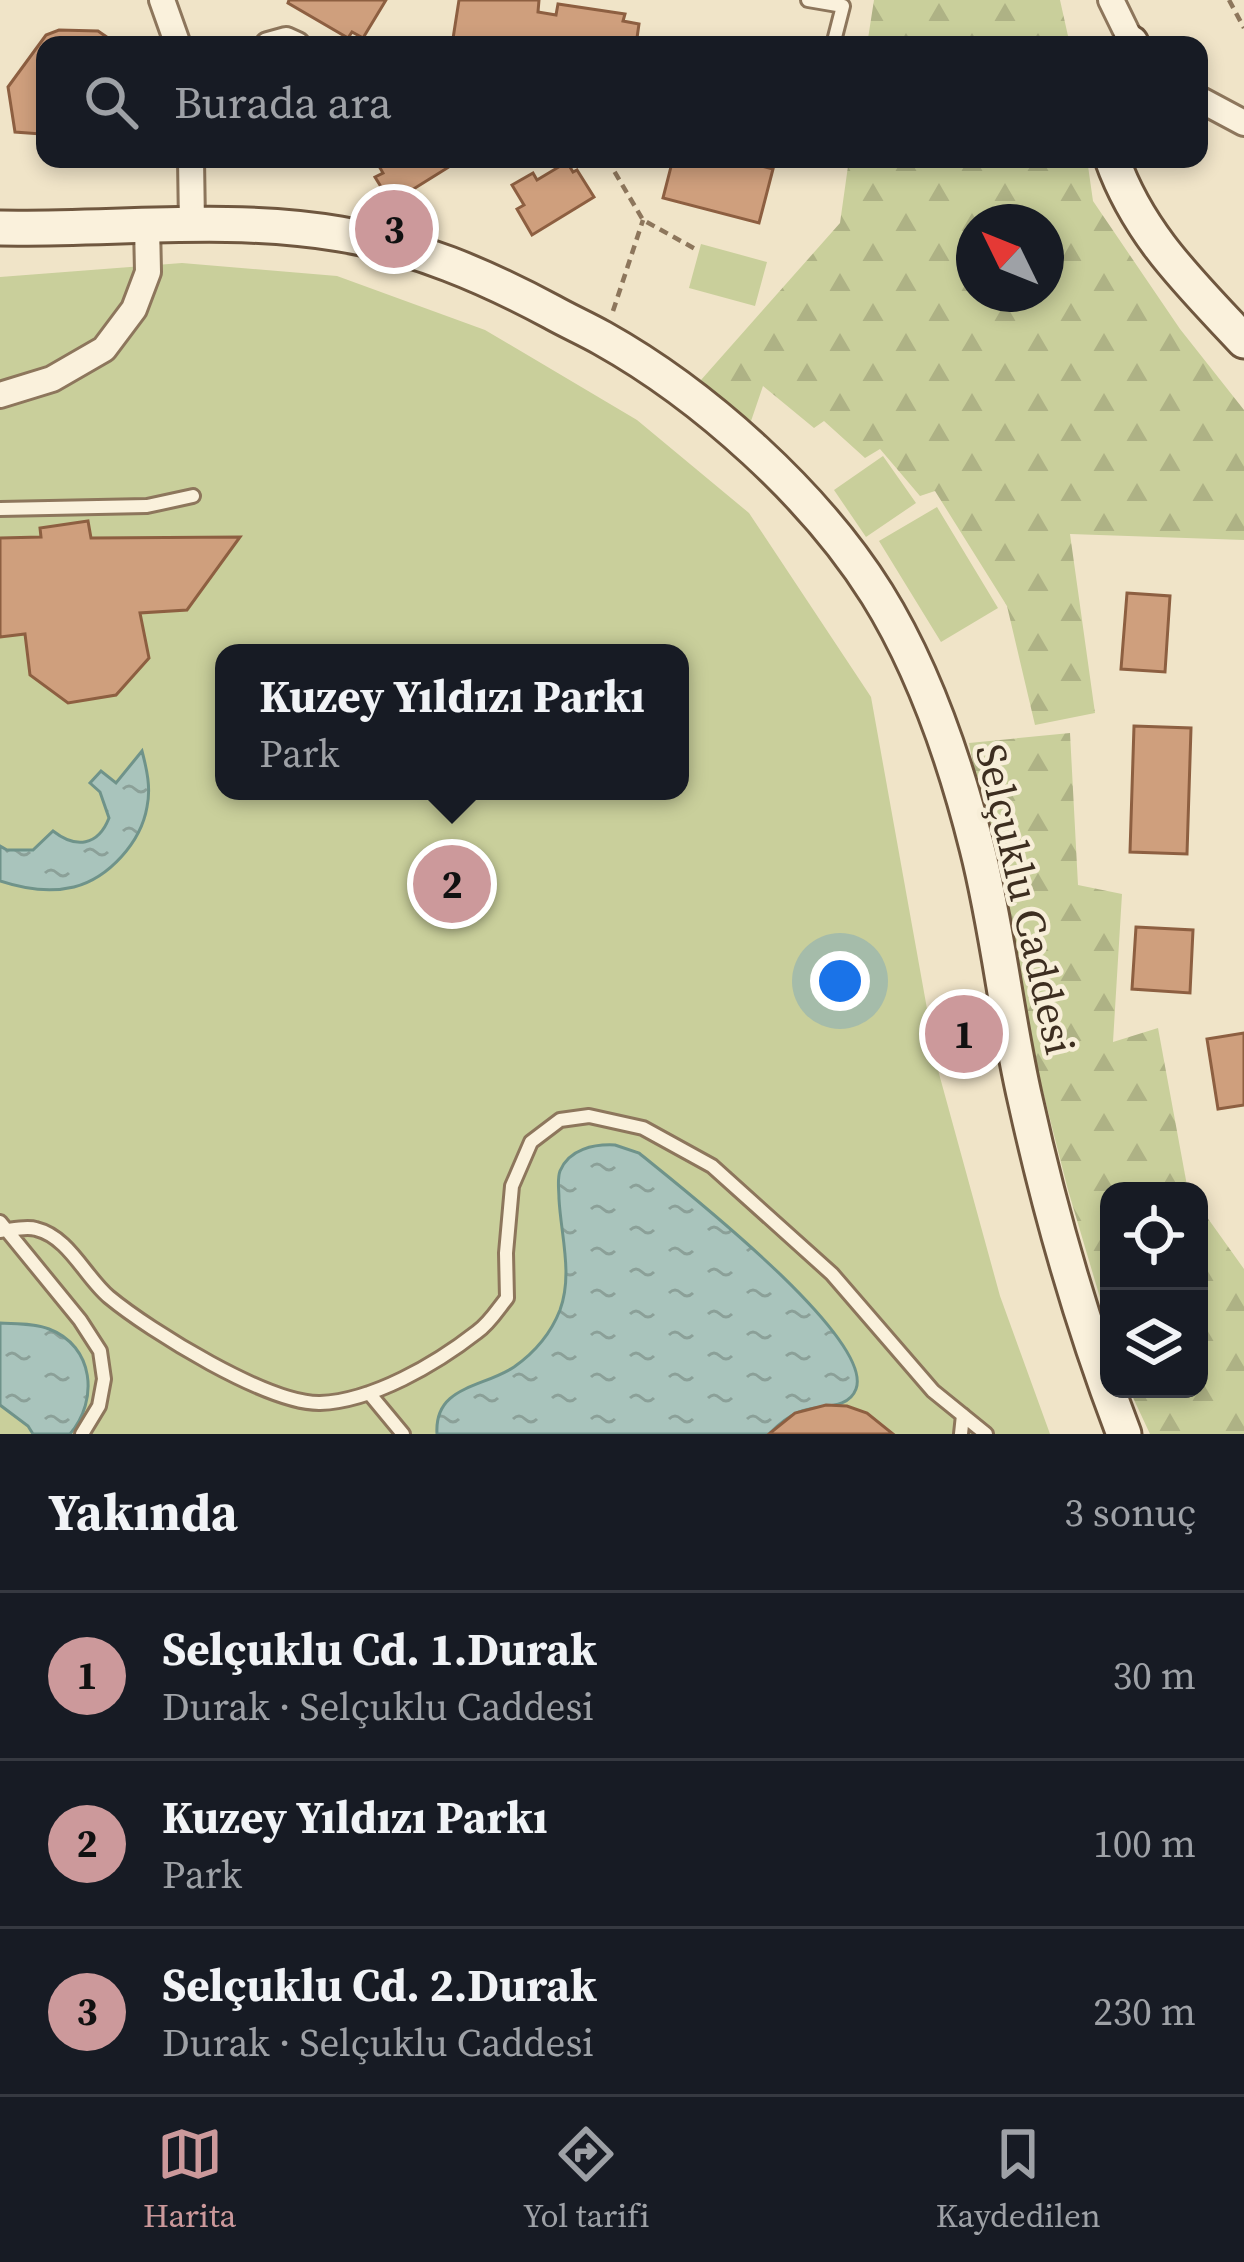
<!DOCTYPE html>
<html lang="tr">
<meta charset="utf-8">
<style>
body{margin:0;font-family:"Source Serif 4",serif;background:#20242c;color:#f1f3f6}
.controls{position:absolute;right:36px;bottom:36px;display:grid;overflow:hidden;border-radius:24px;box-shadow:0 6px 18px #0003}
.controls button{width:108px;height:108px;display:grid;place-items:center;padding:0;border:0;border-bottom:3px solid #363941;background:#171b24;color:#f1f3f6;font:60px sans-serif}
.compass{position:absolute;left:956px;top:204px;width:108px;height:108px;border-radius:50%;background:#171b24;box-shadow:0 6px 18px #0003;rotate:313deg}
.you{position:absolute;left:840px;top:981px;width:42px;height:42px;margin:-30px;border:9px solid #fff;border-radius:50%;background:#1a73e8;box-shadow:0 0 0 18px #1a73e833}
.badge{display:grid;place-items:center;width:78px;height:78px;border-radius:50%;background:#cc999b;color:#111;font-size:39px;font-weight:700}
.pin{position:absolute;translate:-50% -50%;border:6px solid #fff;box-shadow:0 3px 12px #0006}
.popup{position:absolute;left:215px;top:644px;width:474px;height:156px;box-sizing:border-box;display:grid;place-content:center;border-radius:24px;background:#171b24;filter:drop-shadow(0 3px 9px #0005);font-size:39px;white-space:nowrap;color:#9ea1a6}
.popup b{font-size:45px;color:#f1f3f6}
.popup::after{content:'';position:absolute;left:50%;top:100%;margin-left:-24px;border:24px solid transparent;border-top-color:#171b24}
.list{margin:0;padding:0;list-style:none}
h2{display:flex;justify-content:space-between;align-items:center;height:156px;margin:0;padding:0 48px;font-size:51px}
h2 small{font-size:39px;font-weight:400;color:#9ea1a6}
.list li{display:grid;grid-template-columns:78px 1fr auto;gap:36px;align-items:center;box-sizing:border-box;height:168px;padding:0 48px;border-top:3px solid #363941}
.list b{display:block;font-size:45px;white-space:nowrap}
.list p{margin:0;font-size:39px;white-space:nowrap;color:#9ea1a6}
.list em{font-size:39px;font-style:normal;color:#9ea1a6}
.icon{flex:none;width:66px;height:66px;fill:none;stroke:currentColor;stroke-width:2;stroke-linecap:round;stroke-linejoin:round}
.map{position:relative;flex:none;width:1244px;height:1434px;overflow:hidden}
.search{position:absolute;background:#171b24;box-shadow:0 6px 18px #0003;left:36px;right:36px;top:36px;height:132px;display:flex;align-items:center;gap:30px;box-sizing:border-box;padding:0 42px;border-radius:24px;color:#9ea1a6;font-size:45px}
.sheet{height:660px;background:#171b24}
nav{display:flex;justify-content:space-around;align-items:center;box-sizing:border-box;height:168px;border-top:3px solid #363941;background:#171b24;font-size:33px;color:#9ea1a6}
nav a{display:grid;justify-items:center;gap:6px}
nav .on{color:#cc999b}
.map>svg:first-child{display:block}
.forest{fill:url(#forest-firs);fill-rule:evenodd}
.park{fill:#c9cf9b;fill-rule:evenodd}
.water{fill:url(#water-ripples);stroke:#6f938a;stroke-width:3}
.building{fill:#cf9f7d;stroke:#8d5f41;stroke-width:3}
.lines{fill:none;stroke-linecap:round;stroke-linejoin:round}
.lane-casing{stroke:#8d765c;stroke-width:18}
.street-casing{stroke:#8d765c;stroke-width:30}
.secondary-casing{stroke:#6f573f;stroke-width:39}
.path{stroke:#8d765c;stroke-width:4.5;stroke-dasharray:9 6;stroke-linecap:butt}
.lane{stroke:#faf1dc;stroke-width:12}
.street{stroke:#faf1dc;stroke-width:24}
.secondary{stroke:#faf1dc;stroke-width:33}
.labels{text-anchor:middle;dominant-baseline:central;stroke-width:9;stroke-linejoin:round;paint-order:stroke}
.street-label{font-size:42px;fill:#3d2e20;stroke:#f7eed8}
</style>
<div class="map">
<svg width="1244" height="1434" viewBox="0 0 1244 1434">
<defs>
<pattern id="forest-firs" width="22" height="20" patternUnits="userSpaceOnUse" patternTransform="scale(3)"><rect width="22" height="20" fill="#c9cf9b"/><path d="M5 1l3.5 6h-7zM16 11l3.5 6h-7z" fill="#aeb285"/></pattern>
<pattern id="water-ripples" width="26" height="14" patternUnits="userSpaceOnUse" patternTransform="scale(3)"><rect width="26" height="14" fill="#a9c4bc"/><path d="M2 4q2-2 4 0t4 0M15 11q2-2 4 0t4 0" fill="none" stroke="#8ba098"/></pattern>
</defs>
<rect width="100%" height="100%" fill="#f0e4c8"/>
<!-- forest -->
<path class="forest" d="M 874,0 L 1060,0 L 1070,45 L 867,45 Z
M 849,159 L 1087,159 L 1093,201 L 1180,329 L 1244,410 L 1244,540 L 1070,534 L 1095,713 L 1035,725 L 1007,606 L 935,491 L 920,496 L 880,449 L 865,458 L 824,421 L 814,428 L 763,386 L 750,424 L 701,380 L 840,223 ZM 1046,222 L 1046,294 L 974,294 L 974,222 Z
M 1070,733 L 1078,885 L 1122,894 L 1113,1042 L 1158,1028 L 1188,1191 L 1109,1191 L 1109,1328 L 1068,1190 L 1023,1013 L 969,743 Z
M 1199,1206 L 1244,1269 L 1244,1434 L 1150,1434 L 1129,1389 L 1199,1389 Z"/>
<!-- park -->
<path class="park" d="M 701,244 L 767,262 L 755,306 L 689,288 Z
M 182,263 L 337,276 L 485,330 L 637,420 L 749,513 L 871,697 L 938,1070 L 1000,1296 L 1050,1434 L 0,1434 L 0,277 ZM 224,653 L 680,653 L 680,791 L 224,791 Z
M 883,456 L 916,503 L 866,537 L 834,490 Z
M 937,507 L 998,608 L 941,642 L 879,541 Z"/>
<!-- water -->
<path class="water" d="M 142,751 C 147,770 151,788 147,807 C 141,842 109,878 74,887 C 49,893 24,889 0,881 L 0,846 L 7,850 L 33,850 L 53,831 C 76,849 98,846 109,818 L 100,792 L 90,783 L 101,771 L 116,783 Z
M 615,1145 L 639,1153 C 678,1185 875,1338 856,1389 C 848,1411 817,1404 799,1412 C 787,1417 778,1425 769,1434 L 437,1434 C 434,1386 482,1388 514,1367 C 534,1353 551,1333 560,1310 C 573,1274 561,1236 559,1199 C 559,1190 557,1179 560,1171 C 569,1149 594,1144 615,1145 Z
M 0,1323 C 16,1324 34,1323 49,1329 C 94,1346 99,1400 70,1434 L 33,1434 L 28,1426 L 0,1405 Z"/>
<!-- building -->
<path class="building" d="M 289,0 L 386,0 L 363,38 L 352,32 L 348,38 L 288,3 Z
M 459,0 L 539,0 L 538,12 L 556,15 L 558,4 L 625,14 L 623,21 L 639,24 L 636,45 L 452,45 Z
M 59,30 L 98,31 L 114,42 L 111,45 L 45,45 L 45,129 L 41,134 L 15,132 L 8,87 L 46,35 Z
M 375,159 L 449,159 L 452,165 L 391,203 L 375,177 L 383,173 Z
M 673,159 L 767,159 L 765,167 L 773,169 L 759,223 L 663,198 Z
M 567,162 L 573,172 L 577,170 L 594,197 L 532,235 L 517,209 L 524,205 L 512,185 L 533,173 L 537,180 Z
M 88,521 L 91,538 L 240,537 L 187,610 L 140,613 L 149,658 L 116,695 L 68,703 L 30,675 L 25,634 L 0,637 L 0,538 L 41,537 L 40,528 Z
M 1127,593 L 1170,596 L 1165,672 L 1121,669 Z
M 1134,726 L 1191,728 L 1187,854 L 1130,852 Z
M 1136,927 L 1193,930 L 1190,993 L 1132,989 Z
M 1244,1033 L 1244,1105 L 1218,1109 L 1207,1039 Z
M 826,1405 L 847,1406 L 867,1413 L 893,1434 L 769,1434 L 795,1413 Z"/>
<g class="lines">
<defs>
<path id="lane" d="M 808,0 L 843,6 L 833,45
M 0,509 L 147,506 L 193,496
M 0,1222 L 80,1320 L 100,1351 L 104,1379 L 99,1406 L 82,1434
M 0,1231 C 11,1230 26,1226 36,1229 C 69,1237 85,1277 109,1297 C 150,1331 268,1404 320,1403 C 373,1401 436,1364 477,1332 C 489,1324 498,1309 507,1298 L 506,1253 L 512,1186 L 531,1142 L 560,1120 L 589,1116 L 643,1128 L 712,1166 L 832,1274 L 933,1391 L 986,1434
M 369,1393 L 403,1434
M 961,1434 L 963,1415"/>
<path id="street" d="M 162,0 L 178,45
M 1111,0 L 1133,45
M 268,45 L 286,40 L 297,45
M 1199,99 L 1244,123
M 191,159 L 192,224
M 0,395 L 52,379 L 104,349 L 134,309 L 148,272 L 147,225"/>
<path id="secondary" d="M 1130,45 L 1131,43
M 1112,159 C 1139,235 1190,283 1244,341
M 0,228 C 114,230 227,215 340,234 C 415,246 485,276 552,312 C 568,321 586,329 602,338 C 704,395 815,495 877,594 C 925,671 955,760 977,848 C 998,930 1006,1016 1025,1099 C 1050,1212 1082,1325 1124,1434"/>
</defs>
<!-- lane casing -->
<use href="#lane" class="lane-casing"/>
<!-- street casing -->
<use href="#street" class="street-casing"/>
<!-- secondary casing -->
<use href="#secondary" class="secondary-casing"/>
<!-- path -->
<path class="path" d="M 1229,0 L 1244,28
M 607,159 L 643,220 L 699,251
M 613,311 L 643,220"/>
<!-- lane -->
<use href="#lane" class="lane"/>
<!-- street -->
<use href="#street" class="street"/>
<!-- secondary -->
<use href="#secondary" class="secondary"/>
</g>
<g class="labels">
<!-- street labels -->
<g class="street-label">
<text transform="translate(1026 899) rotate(77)">Selçuklu Caddesi</text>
</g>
</g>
</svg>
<div class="controls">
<button><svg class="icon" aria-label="locate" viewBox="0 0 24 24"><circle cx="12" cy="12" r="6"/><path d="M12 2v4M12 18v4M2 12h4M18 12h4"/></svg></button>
<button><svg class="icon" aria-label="layers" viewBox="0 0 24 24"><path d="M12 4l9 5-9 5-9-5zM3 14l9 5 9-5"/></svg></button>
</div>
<svg class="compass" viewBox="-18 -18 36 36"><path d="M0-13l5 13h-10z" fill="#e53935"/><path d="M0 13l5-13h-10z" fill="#9ea1a6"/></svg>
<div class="you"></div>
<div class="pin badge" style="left:964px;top:1034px">1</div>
<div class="pin badge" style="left:452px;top:884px">2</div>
<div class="popup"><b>Kuzey Yıldızı Parkı</b>Park</div>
<div class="pin badge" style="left:394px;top:229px">3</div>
<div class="search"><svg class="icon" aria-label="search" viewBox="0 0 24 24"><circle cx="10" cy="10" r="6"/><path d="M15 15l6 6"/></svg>Burada ara</div>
</div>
<section class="sheet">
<h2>Yakında<small>3 sonuç</small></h2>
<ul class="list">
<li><span class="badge">1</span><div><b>Selçuklu Cd. 1.Durak</b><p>Durak · Selçuklu Caddesi</p></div><em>30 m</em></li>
<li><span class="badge">2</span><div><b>Kuzey Yıldızı Parkı</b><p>Park</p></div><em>100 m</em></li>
<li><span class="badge">3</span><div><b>Selçuklu Cd. 2.Durak</b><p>Durak · Selçuklu Caddesi</p></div><em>230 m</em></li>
</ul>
</section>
<nav>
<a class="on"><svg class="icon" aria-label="map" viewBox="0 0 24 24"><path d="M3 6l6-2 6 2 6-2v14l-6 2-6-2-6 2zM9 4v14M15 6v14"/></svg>Harita</a>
<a><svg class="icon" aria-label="directions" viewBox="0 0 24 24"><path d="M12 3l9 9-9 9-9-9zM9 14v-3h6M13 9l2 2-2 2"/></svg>Yol tarifi</a>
<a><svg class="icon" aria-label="saved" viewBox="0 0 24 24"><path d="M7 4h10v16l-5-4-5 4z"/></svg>Kaydedilen</a>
</nav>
